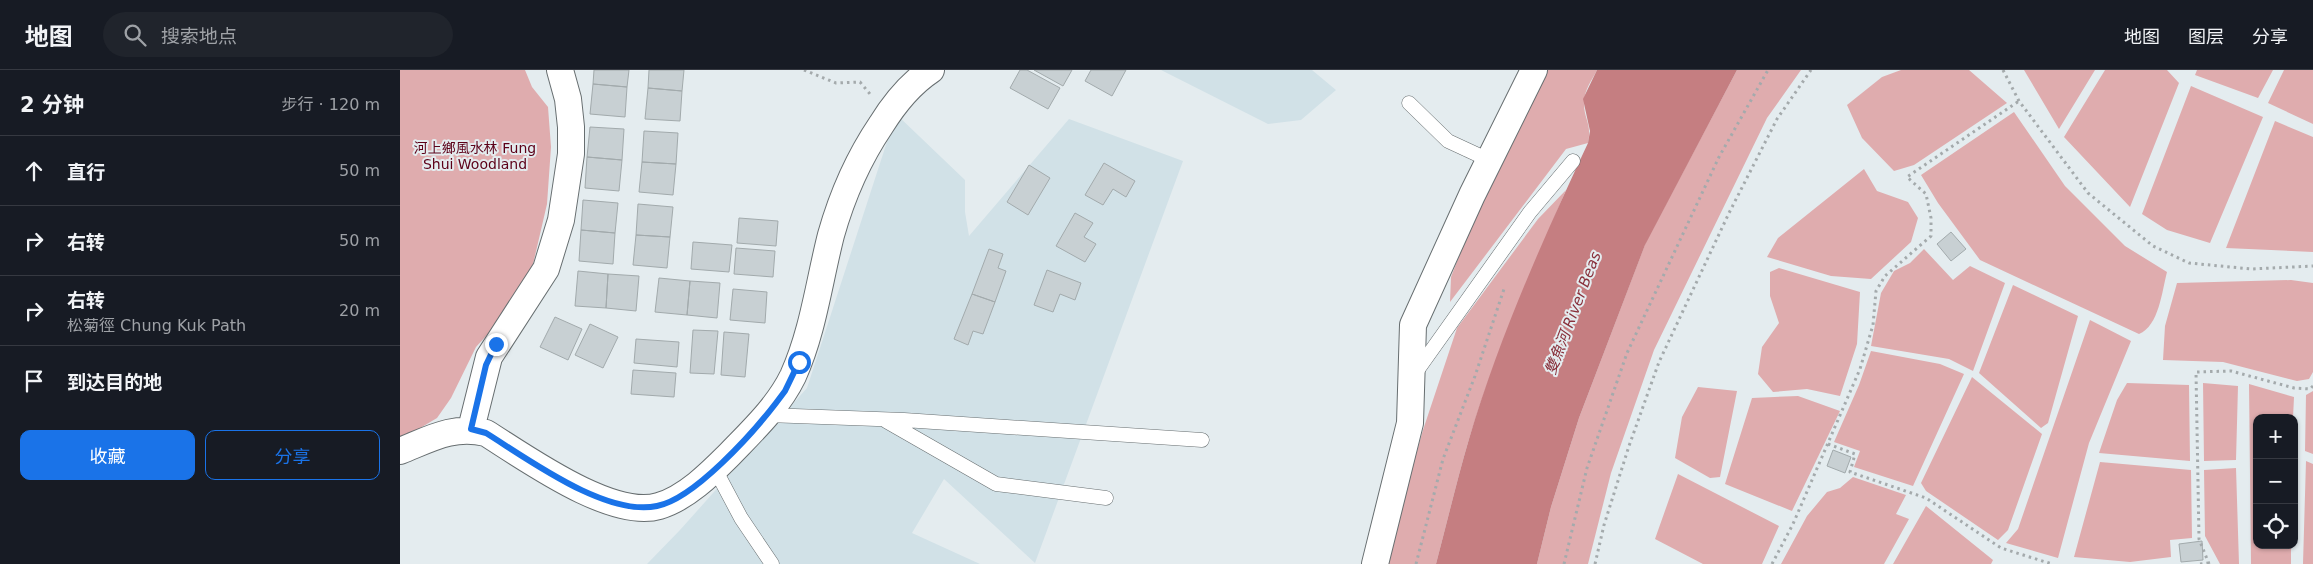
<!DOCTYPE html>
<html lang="zh">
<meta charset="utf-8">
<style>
body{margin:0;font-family:"DejaVu Sans","Noto Sans SC",sans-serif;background:#20242c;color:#f1f3f6}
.controls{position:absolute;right:15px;bottom:15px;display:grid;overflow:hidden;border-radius:10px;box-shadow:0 1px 4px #0004}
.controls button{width:45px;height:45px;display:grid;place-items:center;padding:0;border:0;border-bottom:1px solid #363941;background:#171b24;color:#f1f3f6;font:25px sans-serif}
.stop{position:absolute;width:15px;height:15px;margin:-11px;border:4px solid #1a73e8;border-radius:50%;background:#fff}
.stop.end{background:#1a73e8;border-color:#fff;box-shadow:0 1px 5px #0008}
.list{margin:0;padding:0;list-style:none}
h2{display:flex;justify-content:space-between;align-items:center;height:65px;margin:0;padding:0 20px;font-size:21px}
h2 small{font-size:16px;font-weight:400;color:#9ea1a6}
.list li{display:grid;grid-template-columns:32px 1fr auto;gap:15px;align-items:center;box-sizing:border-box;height:70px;padding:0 20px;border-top:1px solid #363941}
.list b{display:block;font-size:19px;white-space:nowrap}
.list p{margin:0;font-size:16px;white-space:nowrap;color:#9ea1a6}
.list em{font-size:16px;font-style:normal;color:#9ea1a6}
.actions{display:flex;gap:10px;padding:15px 20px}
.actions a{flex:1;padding:11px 0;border:1px solid #1a73e8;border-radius:10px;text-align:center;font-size:18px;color:#1a73e8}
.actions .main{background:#1a73e8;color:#fff}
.icon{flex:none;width:28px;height:28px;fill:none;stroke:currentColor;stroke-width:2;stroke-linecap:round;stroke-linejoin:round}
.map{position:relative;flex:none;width:1913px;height:494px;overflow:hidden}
header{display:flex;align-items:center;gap:30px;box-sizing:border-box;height:70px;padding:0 25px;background:#171b24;border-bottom:1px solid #363941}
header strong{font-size:24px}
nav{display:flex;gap:28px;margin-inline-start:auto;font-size:18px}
.search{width:350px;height:45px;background:#20242c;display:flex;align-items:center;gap:12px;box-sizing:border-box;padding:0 18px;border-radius:28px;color:#9ea1a6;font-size:19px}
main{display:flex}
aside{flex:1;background:#171b24}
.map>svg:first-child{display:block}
.built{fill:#d1e1e7}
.green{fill:#dfacae}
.water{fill:#c57e81}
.building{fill:#c8d0d3;stroke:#a2aaac}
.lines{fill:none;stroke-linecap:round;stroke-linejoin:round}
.service-casing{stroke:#676e70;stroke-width:15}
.minor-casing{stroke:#676e70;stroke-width:28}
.path{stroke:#a4aaac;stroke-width:3;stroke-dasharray:2.5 4;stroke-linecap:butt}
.service{stroke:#fff;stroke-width:14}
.minor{stroke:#fff;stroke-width:26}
.route{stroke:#1a73e8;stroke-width:6}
.labels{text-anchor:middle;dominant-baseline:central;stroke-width:4;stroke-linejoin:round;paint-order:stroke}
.park-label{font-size:14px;fill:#5c0118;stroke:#e4ecef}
.water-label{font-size:15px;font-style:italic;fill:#89313c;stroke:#e4ecef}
</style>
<header>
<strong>地图</strong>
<div class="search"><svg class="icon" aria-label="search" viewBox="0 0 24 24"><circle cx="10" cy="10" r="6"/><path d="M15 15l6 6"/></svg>搜索地点</div>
<nav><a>地图</a><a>图层</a><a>分享</a></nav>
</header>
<main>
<aside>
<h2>2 分钟<small>步行 · 120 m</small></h2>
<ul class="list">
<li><svg class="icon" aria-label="ahead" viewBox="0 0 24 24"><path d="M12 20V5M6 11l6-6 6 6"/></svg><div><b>直行</b></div><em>50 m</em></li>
<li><svg class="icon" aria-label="right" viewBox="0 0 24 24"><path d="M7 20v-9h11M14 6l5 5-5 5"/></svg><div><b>右转</b></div><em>50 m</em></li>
<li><svg class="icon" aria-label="right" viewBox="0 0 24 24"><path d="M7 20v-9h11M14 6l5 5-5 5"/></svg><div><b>右转</b><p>松菊徑 Chung Kuk Path</p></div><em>20 m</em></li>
<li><svg class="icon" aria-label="arrive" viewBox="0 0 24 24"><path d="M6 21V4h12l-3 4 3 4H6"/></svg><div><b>到达目的地</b></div></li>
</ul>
<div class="actions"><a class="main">收藏</a><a>分享</a></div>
</aside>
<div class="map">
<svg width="1913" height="494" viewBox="0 0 1913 494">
<rect width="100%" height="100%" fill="#e4ecef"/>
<!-- built -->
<path class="built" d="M 761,0 L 912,0 L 936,20 L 901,50 L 868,54 Z
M 496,44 L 565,110 L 565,142 L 569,166 L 669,49 L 783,91 L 635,493 L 544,409 L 512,463 L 580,494 L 247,494 L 280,460 L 407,318 Z"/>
<!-- green -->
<path class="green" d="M 0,0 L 125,0 L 132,17 L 148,37 L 151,77 L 147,134 L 131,203 L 106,244 L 76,277 L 51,328 L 37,348 L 0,370 Z
M 1146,0 L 1197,0 C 1192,10 1183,22 1184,34 C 1184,49 1192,54 1188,73 L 1166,79 L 1050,232 L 1051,207 L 1071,155 Z
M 1337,0 L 1401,0 L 1367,48 L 1254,280 L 1211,403 L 1188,494 L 1137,494 L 1151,437 L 1179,348 L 1246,172 Z
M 1501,0 L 1569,0 L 1607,33 L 1514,95 L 1494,101 L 1462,68 L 1447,35 L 1482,7 Z
M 1624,0 L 1695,0 L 1659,59 Z
M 1705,0 L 1767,0 L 1779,13 L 1730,137 L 1664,67 Z
M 1797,0 L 1873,0 L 1858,28 L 1795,5 Z
M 1884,0 L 1913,0 L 1913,54 L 1868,33 Z
M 1791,16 L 1863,47 L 1810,173 L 1767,160 L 1742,144 Z
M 1614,42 L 1665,116 L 1725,176 L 1767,202 C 1762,221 1759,256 1739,264 L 1580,190 L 1538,133 L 1521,105 Z
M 1875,51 L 1913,67 L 1913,182 L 1826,178 Z
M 1464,99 L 1477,121 L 1508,132 L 1518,148 L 1511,172 L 1471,209 L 1431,206 L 1367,187 L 1378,168 Z
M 1166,120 C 1132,201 1095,283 1069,369 C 1057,410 1047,452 1036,494 L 984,494 L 1023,360 L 1057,258 L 1138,149 Z
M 1524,179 L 1553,210 L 1570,196 L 1605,213 L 1573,301 L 1549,289 L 1471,276 L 1481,223 L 1494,201 L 1510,193 Z
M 1379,198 L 1460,222 L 1457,274 L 1440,326 L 1407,319 L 1373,322 L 1358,304 L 1362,277 L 1379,253 L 1370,226 L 1370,202 Z
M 1891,210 L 1913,213 L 1913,302 L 1909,309 L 1897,311 L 1823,292 L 1763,290 L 1765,256 L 1777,213 Z
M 1613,215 L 1678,246 L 1648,353 L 1641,358 L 1579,303 Z
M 1690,250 L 1731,271 L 1689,373 L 1658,488 L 1606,473 L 1618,459 Z
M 1471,281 L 1540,294 L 1564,304 L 1513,416 L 1454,397 L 1460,381 L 1434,372 L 1459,315 Z
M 1572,307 L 1642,364 L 1608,460 L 1598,470 L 1526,421 L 1521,413 Z
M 1727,313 L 1789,315 L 1790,391 L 1699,383 L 1717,330 Z
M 1803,313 L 1838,316 L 1836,390 L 1804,391 Z
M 1849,314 L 1894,327 L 1893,348 L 1857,348 L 1857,475 L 1891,475 L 1891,494 L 1851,494 Z
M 1298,317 L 1337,321 L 1320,407 L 1310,408 L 1275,388 L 1282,347 Z
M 1913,321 L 1913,384 L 1905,381 L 1906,325 Z
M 1398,326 L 1440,341 L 1392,441 L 1325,414 L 1352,328 Z
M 1906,391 L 1913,394 L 1913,494 L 1903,494 Z
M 1700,392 L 1791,400 L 1792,468 L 1770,470 L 1771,487 L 1730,492 L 1674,487 Z
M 1836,398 L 1839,494 L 1820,494 L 1805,466 L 1804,400 Z
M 1278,404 L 1379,456 L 1362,494 L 1303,494 L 1255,469 Z
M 1453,407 L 1506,425 L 1496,444 L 1509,449 L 1484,494 L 1381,494 L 1407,446 L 1427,422 L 1440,418 Z
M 1526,436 L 1593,490 L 1591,494 L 1493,494 Z"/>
<!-- water -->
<path class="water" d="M 1197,0 L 1337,0 L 1245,175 L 1179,348 L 1151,437 L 1137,494 L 1036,494 C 1047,452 1057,410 1069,369 C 1099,268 1143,169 1188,73 L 1190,61 L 1183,29 Z"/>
<!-- building -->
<path class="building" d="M 194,0 L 229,0 L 227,17 L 193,14 Z
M 249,0 L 284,0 L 282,21 L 248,18 Z
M 620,0 L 627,0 L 660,18 L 648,39 L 610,18 Z
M 634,0 L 672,0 L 663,16 Z
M 691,0 L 726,0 L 712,26 L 685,11 Z
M 193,14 L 227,17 L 225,47 L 190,44 Z
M 248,18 L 282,21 L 280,51 L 245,49 Z
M 190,57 L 224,59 L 222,90 L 187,87 Z
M 244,61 L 278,63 L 276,94 L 242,92 Z
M 187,87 L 222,90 L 219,121 L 185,118 Z
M 242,92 L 276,94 L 273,125 L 239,122 Z
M 704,93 L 735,111 L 726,127 L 713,119 L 703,135 L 685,125 Z
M 629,95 L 650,108 L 628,145 L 607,132 Z
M 183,130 L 218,133 L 215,163 L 181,160 Z
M 238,134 L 273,137 L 270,167 L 236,165 Z
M 675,143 L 693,153 L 684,167 L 696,174 L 685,192 L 656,176 Z
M 339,148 L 378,151 L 376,176 L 337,173 Z
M 181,160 L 215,163 L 213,194 L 179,191 Z
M 1551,162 L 1566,179 L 1551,191 L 1537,174 Z
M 236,165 L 270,167 L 267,198 L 233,195 Z
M 293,172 L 332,175 L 329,202 L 291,199 Z
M 336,178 L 375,181 L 373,207 L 334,204 Z
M 589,179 L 603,184 L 598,198 L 606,201 L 595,232 L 572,224 Z
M 647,200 L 681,213 L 675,230 L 660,224 L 653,242 L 634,235 Z
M 178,201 L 208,204 L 206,238 L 175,236 Z
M 208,204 L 239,206 L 236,241 L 206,238 Z
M 259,208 L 290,211 L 287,245 L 255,242 Z
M 290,211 L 320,213 L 317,248 L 287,245 Z
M 333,219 L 367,222 L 365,253 L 330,250 Z
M 572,224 L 595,232 L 583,264 L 573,261 L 568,275 L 554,269 Z
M 155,247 L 182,259 L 168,290 L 140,277 Z
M 190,254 L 218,267 L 203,298 L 175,285 Z
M 293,260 L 318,261 L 314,304 L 290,303 Z
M 324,262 L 349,264 L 345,307 L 321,305 Z
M 236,269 L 279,272 L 277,297 L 234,293 Z
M 233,300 L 276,303 L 274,327 L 231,324 Z
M 1433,380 L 1451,387 L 1445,403 L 1427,396 Z
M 1802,471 L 1803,490 L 1781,492 L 1779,474 Z"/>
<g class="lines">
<defs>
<path id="service" d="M 1009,33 L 1048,71 L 1089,90
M 1014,305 L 1130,142 L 1173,91
M 367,345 L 504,350 L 802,370
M 486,351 L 596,414 L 706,428
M 315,399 L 341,448 L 372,494"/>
<path id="minor" d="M 71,359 L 89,287 L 146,199 L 161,150 L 171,84 L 171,57 L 168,29 L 160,0
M 0,381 C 30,369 53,355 86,363 C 126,388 212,450 259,436 C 286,428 310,404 329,385 C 352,361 378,337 393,306 C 413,262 419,212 431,165 C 442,126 458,89 481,55 C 494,34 510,14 531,0
M 975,494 L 1010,353 L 1013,255 L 1072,125 L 1134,0"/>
</defs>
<!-- service casing -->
<use href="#service" class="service-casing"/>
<!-- minor casing -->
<use href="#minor" class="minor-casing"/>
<!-- path -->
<path class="path" d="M 404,0 L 436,13 L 460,12 L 470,24
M 1603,0 L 1619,31 L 1688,123 L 1753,176 L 1789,193 L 1851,199 L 1913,196
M 1428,374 L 1455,384 L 1450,402 L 1526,428 L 1601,478 L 1652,494
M 1016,494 L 1043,389 L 1075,306 L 1105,216
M 1164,494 L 1187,398 L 1227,283 L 1319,87 L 1368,0
M 1195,494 L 1204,455 L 1229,376 L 1259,292 L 1329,143 L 1377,49 L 1411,0
M 1372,494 L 1393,454 L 1460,299 L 1473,255 L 1476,221 L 1485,206 L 1531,166 L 1531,148 L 1526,124 L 1507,107 L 1619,31
M 1800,494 L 1808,493
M 1809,494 L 1799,469 L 1796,302 L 1831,301 L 1894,318 L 1910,319 L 1913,316"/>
<!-- service -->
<use href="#service" class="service"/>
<!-- minor -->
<use href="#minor" class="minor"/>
</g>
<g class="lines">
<!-- route -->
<path class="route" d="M 96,274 L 86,295 L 71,359 L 86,363 C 128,389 206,447 257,436 C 294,429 353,363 376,333 L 385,321 L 399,292"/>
</g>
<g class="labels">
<!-- park labels -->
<g class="park-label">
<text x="75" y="78">河上鄉風水林 Fung<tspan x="75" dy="16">Shui Woodland</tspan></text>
</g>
<!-- water labels -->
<g class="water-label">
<text transform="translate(1173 243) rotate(-69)">雙魚河 River Beas</text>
</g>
</g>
</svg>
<div class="controls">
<button>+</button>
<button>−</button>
<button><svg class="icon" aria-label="locate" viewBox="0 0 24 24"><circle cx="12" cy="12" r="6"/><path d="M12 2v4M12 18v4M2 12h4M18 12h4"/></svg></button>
</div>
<div class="stop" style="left:399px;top:292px"></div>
<div class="stop end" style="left:96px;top:274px"></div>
</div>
</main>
